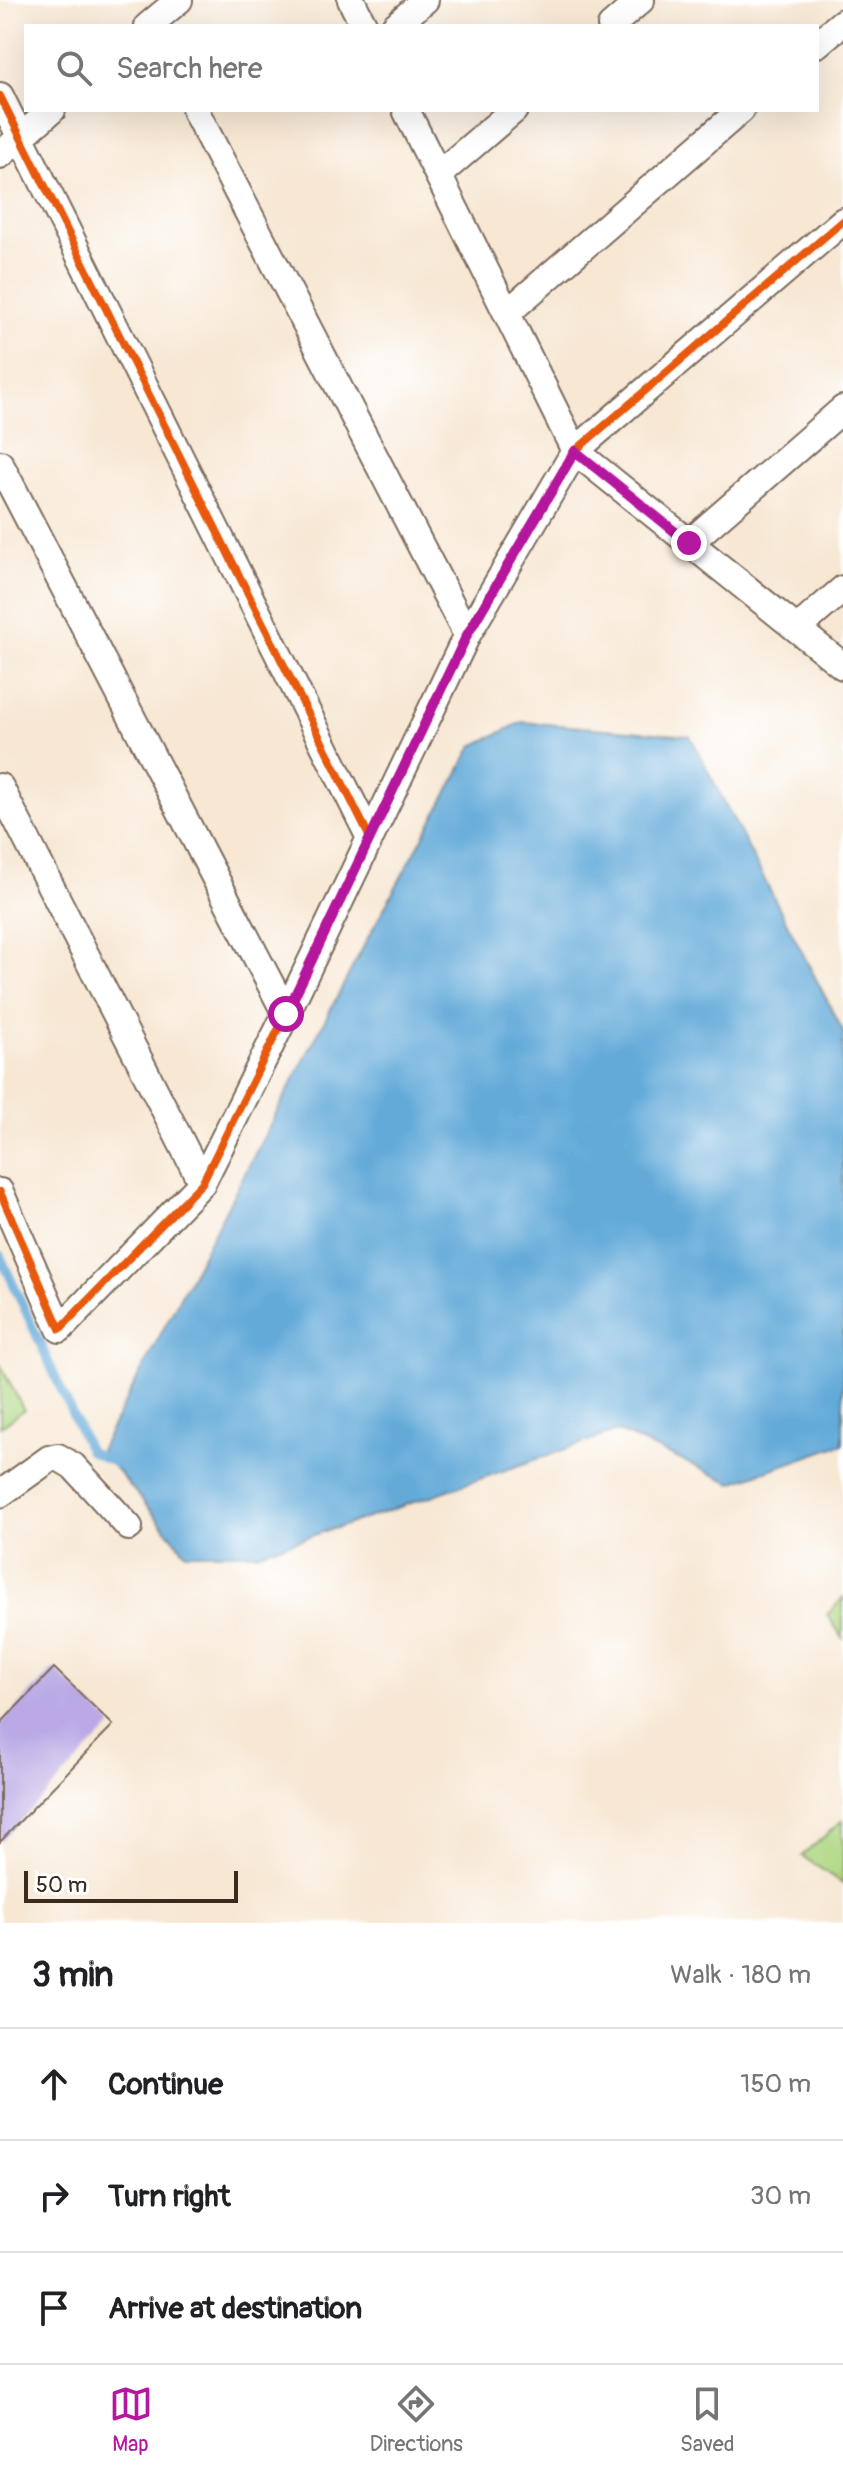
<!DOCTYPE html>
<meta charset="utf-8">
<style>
body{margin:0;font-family:Pangolin,sans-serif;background:#f6f6f6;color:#202124}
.scale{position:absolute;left:24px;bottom:20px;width:214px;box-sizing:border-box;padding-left:8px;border:4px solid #3b2a1e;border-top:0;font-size:22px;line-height:28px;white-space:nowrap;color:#3b2a1e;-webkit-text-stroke:6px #fff;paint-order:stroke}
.stop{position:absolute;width:24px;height:24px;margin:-18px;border:6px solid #b5179e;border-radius:50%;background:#fff}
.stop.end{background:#b5179e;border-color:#fff;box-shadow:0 2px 8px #0008}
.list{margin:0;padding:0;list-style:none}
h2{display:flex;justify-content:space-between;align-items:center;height:104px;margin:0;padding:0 32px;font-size:34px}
h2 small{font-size:26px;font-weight:400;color:#757577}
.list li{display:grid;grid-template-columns:52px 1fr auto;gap:24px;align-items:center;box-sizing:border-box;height:112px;padding:0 32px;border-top:2px solid #e0e0e0}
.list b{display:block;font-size:30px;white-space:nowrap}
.list em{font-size:26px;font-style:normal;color:#757577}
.icon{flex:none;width:44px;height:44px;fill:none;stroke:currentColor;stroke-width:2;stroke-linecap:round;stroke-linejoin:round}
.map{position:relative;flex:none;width:843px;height:1923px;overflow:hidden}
.search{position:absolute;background:#fff;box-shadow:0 8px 32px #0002;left:24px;right:24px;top:24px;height:88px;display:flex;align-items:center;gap:20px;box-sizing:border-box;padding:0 28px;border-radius:0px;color:#757577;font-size:30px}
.sheet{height:440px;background:#fff}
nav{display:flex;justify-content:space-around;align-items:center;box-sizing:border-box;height:112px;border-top:2px solid #e0e0e0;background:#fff;font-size:22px;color:#757577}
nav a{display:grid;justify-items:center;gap:4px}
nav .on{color:#b5179e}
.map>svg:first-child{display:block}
.green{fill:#acd580;stroke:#74804f;stroke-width:2}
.water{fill:#63aad9;stroke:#4f6a7c;stroke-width:2}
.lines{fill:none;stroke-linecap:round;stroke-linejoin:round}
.stream{stroke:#63aad9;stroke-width:9}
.building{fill:#baa9e5}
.minor-casing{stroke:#7d6c5d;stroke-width:30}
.minor{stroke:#fff;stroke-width:26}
.cycleway-casing{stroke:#fff;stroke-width:13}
.cycleway{stroke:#e8590c;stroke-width:8}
.route{stroke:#b5179e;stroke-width:10}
</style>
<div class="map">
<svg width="843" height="1923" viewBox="0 0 843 1923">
<rect width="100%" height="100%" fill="#fff"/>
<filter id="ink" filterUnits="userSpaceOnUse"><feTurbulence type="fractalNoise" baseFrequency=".0125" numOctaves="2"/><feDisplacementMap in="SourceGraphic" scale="16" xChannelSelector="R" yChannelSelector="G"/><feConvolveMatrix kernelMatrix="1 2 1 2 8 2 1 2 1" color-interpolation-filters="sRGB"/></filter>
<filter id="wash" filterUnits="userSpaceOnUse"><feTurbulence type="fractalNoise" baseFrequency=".006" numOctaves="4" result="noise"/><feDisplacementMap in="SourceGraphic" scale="32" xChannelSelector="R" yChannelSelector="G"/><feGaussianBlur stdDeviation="1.8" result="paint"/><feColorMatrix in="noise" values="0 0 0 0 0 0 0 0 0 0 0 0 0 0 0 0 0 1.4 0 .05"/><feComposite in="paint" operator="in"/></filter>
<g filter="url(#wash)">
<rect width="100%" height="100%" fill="#f7e7d3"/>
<!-- green -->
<path class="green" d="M 0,1364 L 24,1410 L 0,1427 Z
M 843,1598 L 843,1638 L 827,1615 Z
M 843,1820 L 843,1884 L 802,1856 Z"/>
<!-- water -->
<path class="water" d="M 522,722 L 690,736 L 843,1031 L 843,1444 L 732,1483 L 617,1431 L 377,1515 L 257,1553 L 186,1553 L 100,1450 L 370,934 L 473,746 Z"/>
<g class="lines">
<!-- stream -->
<path class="stream" d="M 0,1255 L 89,1451 L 119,1465"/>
</g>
<g id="blocks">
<!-- building -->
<path class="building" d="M 54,1668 L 113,1725 L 0,1842 L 0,1724 Z"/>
</g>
</g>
<g filter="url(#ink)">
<use href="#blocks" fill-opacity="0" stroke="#7d6c5d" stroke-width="2"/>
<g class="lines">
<defs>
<path id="minor" d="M 351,0 L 364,26
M 148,26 L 179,0
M 395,26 L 425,0
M 611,26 L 641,0
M 817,44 L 843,22
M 0,96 L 370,838
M 195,110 L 467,635
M 406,110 L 575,451 L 843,666
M 0,155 L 52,110
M 438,175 L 514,110
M 507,313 L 741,110
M 0,464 L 286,1014
M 689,543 L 843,409
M 797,629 L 843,589
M 0,787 L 202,1183
M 0,1192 L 60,1329 L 202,1183 L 286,1014 L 467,635 L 575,451 L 843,221
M 0,1494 L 49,1459 L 58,1457 L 73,1466 L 129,1527"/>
</defs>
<!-- minor casing -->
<use href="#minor" class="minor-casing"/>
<!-- minor -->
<use href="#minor" class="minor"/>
<defs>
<path id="cycleway" d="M 0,96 L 370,838
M 0,1192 L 60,1329 L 202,1183 L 286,1014 L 467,635 L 575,451 L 843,221"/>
</defs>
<!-- cycleway casing -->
<use href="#cycleway" class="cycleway-casing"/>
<!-- cycleway -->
<use href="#cycleway" class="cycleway"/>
</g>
</g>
<g class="lines" filter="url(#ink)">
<!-- route -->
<path class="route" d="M 286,1014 L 467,635 L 575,451 L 689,543"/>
</g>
</svg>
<div class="scale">50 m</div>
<div class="stop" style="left:286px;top:1014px"></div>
<div class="stop end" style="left:689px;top:543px"></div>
<div class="search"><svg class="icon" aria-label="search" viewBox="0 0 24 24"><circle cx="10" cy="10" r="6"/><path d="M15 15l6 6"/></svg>Search here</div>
</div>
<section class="sheet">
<h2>3 min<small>Walk · 180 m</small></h2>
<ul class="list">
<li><svg class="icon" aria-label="ahead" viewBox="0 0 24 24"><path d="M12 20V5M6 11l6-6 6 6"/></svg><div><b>Continue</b></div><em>150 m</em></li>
<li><svg class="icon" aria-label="right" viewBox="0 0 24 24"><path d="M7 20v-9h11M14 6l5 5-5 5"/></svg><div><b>Turn right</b></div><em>30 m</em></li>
<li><svg class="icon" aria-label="arrive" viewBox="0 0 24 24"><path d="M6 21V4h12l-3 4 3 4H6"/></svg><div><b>Arrive at destination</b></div></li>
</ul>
</section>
<nav>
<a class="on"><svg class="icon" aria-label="map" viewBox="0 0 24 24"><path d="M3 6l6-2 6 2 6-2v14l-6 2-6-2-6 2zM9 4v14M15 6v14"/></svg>Map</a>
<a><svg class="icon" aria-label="directions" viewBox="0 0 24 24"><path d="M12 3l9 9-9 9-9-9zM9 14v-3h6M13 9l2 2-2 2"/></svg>Directions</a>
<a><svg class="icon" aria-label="saved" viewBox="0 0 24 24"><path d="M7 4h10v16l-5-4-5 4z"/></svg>Saved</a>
</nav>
